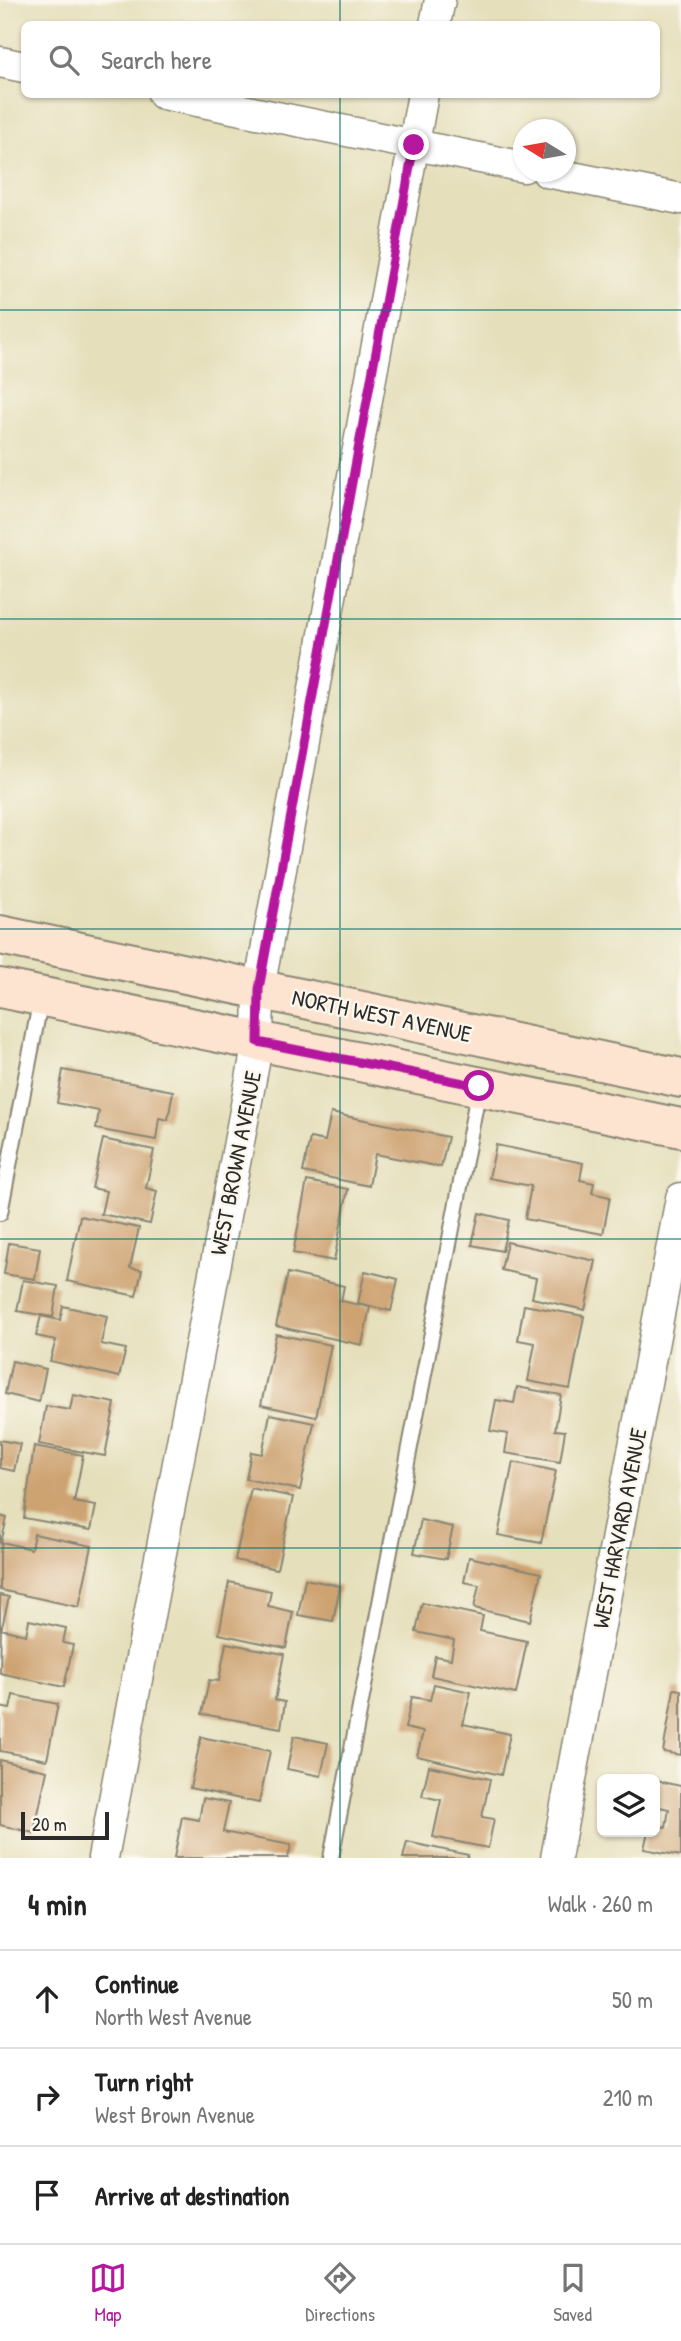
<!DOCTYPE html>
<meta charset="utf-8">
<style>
body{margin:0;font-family:"Patrick Hand",sans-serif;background:#f2f2f2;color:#222}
.controls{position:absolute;right:21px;bottom:21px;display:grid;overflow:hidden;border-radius:10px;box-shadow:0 2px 5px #0004}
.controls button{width:63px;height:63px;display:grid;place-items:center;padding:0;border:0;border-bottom:2px solid #e0e0e0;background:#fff;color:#222;font:35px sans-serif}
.compass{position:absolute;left:513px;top:119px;width:63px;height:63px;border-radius:50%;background:#fff;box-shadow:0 2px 5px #0004;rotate:281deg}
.scale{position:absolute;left:21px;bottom:18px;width:88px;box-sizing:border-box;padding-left:7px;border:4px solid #2b2b2b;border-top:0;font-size:19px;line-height:24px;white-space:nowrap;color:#2b2b2b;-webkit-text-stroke:5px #fbf7ec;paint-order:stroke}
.stop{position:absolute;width:21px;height:21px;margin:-16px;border:5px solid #b5179e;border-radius:50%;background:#fff}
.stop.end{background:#b5179e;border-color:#fff;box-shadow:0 2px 7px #0008}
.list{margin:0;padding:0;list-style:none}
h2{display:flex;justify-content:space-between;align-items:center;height:91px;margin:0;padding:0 28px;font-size:30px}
h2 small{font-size:23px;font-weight:400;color:#767676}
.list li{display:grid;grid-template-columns:46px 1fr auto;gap:21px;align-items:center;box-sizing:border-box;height:98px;padding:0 28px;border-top:2px solid #e0e0e0}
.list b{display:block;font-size:26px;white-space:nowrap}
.list p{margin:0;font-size:23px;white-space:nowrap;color:#767676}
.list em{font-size:23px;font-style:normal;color:#767676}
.icon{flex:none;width:38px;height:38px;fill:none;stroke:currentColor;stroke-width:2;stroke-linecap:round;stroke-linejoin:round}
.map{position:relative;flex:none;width:681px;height:1858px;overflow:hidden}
.search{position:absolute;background:#fff;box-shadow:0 2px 5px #0004;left:21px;right:21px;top:21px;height:77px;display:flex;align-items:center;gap:18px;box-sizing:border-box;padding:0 24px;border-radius:10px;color:#767676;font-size:26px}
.sheet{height:385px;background:#fff}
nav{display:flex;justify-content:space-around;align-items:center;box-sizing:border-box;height:98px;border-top:2px solid #e0e0e0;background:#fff;font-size:19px;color:#767676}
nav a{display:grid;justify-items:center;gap:4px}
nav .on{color:#b5179e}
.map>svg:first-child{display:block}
.building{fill:#cea372}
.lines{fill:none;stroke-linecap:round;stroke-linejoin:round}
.lane-casing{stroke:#888573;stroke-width:18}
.street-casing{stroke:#888573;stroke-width:33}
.secondary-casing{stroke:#888573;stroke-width:42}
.lane{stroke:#fff;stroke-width:14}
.street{stroke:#fff;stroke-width:30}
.secondary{stroke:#fde4d1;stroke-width:38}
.route{stroke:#b5179e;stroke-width:9}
.grid{fill:none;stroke:#0f766e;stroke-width:2;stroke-opacity:0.55}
.labels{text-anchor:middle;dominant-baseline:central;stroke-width:5;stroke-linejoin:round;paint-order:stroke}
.street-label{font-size:23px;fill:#2b2b2b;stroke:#fbf7ec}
</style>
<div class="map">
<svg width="681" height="1858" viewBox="0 0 681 1858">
<rect width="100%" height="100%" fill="#fbf7ec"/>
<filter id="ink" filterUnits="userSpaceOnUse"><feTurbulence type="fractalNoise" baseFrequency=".0143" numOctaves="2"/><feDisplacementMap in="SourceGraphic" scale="14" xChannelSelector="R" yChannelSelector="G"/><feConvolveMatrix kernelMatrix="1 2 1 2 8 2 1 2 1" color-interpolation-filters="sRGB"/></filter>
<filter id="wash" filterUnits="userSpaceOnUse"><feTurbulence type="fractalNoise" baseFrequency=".00686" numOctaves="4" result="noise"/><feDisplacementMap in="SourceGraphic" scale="28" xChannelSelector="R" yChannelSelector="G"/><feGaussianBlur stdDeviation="1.57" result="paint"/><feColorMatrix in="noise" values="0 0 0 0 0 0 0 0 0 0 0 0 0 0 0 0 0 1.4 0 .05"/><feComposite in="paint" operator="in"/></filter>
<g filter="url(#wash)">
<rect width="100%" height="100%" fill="#e5dfbb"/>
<g id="blocks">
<!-- building -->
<path class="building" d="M 63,1070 L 173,1091 L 168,1120 L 159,1118 L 156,1140 L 96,1129 L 99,1111 L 57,1103 Z
M 331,1113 L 448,1137 L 441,1167 L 375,1154 L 369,1186 L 303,1172 L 310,1138 L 325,1141 Z
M 103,1139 L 154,1150 L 146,1188 L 157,1191 L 150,1224 L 101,1214 L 106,1191 L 92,1188 Z
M 496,1145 L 583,1163 L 580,1180 L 594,1183 L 592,1193 L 610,1197 L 603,1234 L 525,1219 L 531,1186 L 489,1178 Z
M 307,1181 L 348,1189 L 334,1261 L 293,1253 Z
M 479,1213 L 509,1220 L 502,1251 L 472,1245 Z
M 80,1216 L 139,1228 L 130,1268 L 142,1270 L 136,1296 L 67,1281 Z
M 507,1242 L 596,1261 L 585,1310 L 532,1298 L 536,1278 L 501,1270 Z
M 9,1243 L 40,1248 L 35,1279 L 4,1274 Z
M 365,1271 L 398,1279 L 391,1311 L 358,1303 Z
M 288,1273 L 344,1286 L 341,1301 L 370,1307 L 362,1345 L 276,1326 Z
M 23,1280 L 58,1286 L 53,1317 L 17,1311 Z
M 524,1305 L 584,1316 L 570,1389 L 528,1381 L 535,1343 L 518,1340 Z
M 63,1306 L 107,1316 L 101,1344 L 126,1349 L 119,1377 L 50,1361 L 56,1340 L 36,1336 L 41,1316 L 60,1320 Z
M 276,1334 L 331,1345 L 316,1417 L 261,1405 Z
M 12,1361 L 46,1369 L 39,1402 L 5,1394 Z
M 517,1387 L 561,1395 L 555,1430 L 565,1431 L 560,1462 L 505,1453 L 508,1434 L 490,1431 L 496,1400 L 514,1403 Z
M 73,1395 L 115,1403 L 105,1456 L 39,1444 L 46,1406 L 70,1410 Z
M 270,1414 L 314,1423 L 300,1490 L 246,1479 L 251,1452 L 262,1454 Z
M 0,1440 L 20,1444 L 14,1471 L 0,1468 Z
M 34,1446 L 83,1455 L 74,1502 L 96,1506 L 91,1530 L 24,1518 Z
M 513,1462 L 556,1471 L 541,1543 L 498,1535 Z
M 251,1488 L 293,1497 L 277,1569 L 235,1560 Z
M 0,1516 L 7,1518 L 1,1543 L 0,1543 Z
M 421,1520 L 453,1527 L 446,1559 L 414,1553 Z
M 34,1534 L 92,1546 L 79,1607 L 0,1590 L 0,1553 L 2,1542 L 31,1549 Z
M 469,1557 L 541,1573 L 530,1621 L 474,1608 L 479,1585 L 464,1582 Z
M 305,1579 L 340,1586 L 333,1621 L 298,1615 Z
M 229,1582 L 271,1591 L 268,1606 L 293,1612 L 286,1648 L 219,1634 Z
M 0,1595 L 9,1597 L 1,1631 L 0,1630 Z
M 422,1603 L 483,1616 L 480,1631 L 527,1641 L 516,1694 L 431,1676 L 435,1656 L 451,1659 L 454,1640 L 416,1632 Z
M 29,1620 L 66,1628 L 63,1643 L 73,1645 L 64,1687 L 0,1673 L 1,1629 L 26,1635 Z
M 226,1643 L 284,1654 L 275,1700 L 285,1702 L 281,1728 L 202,1714 L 209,1680 L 219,1681 Z
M 434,1684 L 471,1692 L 463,1724 L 510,1734 L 501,1775 L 417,1756 L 423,1732 L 405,1728 L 412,1697 L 430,1700 Z
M 674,1689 L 681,1690 L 681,1755 L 663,1752 Z
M 13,1695 L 58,1704 L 47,1760 L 0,1751 L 0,1707 L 10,1709 Z
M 294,1736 L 328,1743 L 321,1776 L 287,1769 Z
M 201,1737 L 270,1751 L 259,1803 L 190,1788 Z
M 0,1760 L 47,1771 L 34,1833 L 0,1825 Z
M 429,1766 L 490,1779 L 482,1817 L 494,1819 L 488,1848 L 433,1837 L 441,1800 L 422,1796 Z
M 657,1781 L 681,1786 L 681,1856 L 644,1849 L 648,1832 L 655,1832 L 655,1825 L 666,1827 L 669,1809 L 655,1806 Z
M 203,1798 L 229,1803 L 223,1832 L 291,1845 L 288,1858 L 174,1858 L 182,1817 L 199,1820 Z
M 407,1842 L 468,1855 L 467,1858 L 403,1858 Z"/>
</g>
</g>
<g filter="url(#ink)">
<use href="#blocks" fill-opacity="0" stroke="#888573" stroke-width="2"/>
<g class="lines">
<defs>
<path id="lane" d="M 0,1213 L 41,998
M 331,1858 L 479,1088"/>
<path id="street" d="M 435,24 L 440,0
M 0,62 L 24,67
M 163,94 L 524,167
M 547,172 L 681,199
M 103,1858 L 258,1042 L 259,989 L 423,94
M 556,1858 L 681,1198"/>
<path id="secondary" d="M 0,935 L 681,1078
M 0,988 L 681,1128"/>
</defs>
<!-- lane casing -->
<use href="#lane" class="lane-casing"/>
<!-- street casing -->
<use href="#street" class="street-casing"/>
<!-- secondary casing -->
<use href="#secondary" class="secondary-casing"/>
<!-- lane -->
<use href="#lane" class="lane"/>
<!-- street -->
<use href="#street" class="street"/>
<!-- secondary -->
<use href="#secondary" class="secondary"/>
</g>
</g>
<g class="lines" filter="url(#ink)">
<!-- route -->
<path class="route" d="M 414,145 L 259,989 L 258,1042 L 479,1086"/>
</g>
<!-- grid -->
<path class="grid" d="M 340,0 L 340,24M 340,94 L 340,1858M 0,310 L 681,310M 0,619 L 681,619M 0,929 L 681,929M 0,1239 L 681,1239M 0,1548 L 681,1548"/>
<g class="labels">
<!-- street labels -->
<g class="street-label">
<text transform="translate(382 1015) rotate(12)">NORTH WEST AVENUE</text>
<text transform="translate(235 1163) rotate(-79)">WEST BROWN AVENUE</text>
<text transform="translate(619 1528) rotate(-79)">WEST HARVARD AVENUE</text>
</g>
</g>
</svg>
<div class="controls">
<button><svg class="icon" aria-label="layers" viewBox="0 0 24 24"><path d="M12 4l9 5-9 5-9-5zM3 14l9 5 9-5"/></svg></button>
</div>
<svg class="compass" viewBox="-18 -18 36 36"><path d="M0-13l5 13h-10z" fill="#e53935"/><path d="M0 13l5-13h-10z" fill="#767676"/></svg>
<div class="scale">20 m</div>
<div class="stop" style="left:479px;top:1086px"></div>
<div class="stop end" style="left:414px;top:145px"></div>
<div class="search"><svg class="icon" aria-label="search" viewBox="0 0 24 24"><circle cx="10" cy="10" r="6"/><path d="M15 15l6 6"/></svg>Search here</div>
</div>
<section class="sheet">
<h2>4 min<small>Walk · 260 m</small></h2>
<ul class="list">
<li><svg class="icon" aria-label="ahead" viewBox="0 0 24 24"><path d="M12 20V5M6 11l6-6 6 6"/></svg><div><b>Continue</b><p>North West Avenue</p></div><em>50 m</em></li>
<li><svg class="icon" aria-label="right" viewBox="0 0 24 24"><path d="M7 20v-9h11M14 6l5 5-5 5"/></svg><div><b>Turn right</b><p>West Brown Avenue</p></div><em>210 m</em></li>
<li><svg class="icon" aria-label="arrive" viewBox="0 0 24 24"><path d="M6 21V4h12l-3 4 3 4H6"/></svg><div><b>Arrive at destination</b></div></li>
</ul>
</section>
<nav>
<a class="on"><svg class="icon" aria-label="map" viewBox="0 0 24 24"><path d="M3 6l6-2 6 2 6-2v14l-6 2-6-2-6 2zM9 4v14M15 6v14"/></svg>Map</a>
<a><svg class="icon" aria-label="directions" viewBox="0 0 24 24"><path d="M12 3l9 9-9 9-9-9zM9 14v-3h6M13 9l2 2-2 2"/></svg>Directions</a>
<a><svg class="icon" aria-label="saved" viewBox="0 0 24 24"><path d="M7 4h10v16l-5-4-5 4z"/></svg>Saved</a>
</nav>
